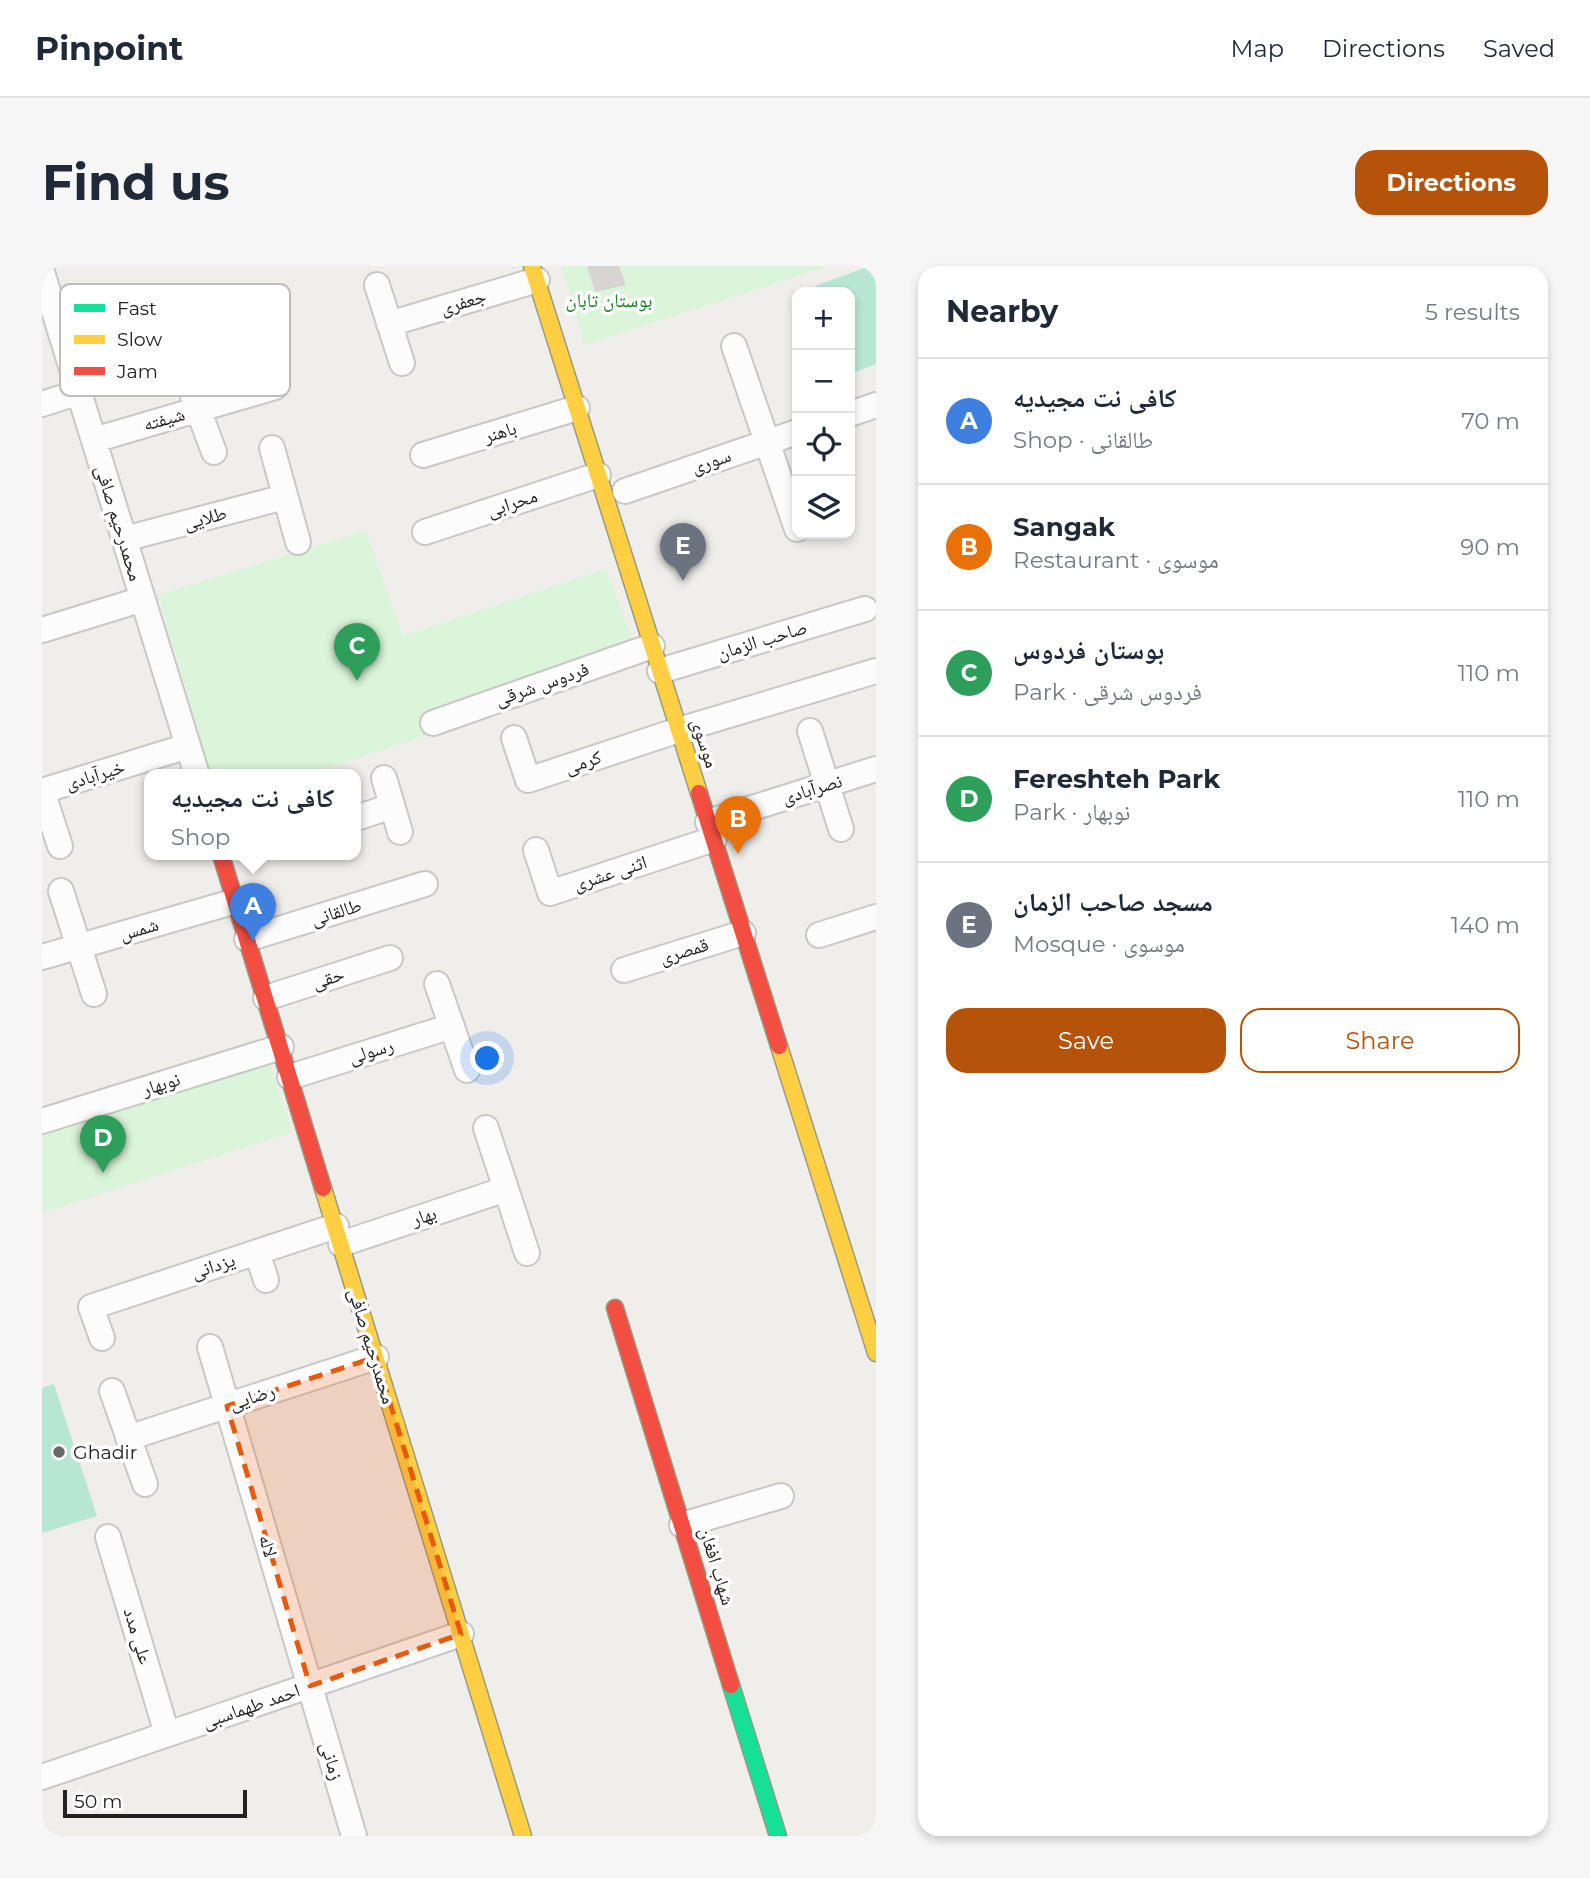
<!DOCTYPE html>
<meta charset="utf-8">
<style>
body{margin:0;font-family:Montserrat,"Noto Naskh Arabic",sans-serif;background:#f6f6f7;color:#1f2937}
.controls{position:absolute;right:21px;top:21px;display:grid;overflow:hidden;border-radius:14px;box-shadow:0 4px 10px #0003}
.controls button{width:63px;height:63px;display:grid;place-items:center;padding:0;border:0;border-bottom:2px solid #e0e1e3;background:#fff;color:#1f2937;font:35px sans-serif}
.scale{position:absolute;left:21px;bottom:18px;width:184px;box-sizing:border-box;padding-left:7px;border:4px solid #222;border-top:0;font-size:19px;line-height:24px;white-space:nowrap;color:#222;-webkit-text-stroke:5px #fff;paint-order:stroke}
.you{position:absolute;left:446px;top:793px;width:24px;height:24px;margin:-18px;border:5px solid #fff;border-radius:50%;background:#1a73e8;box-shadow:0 0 0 10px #1a73e833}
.badge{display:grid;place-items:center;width:46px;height:46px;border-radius:50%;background:#b45309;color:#fff;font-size:23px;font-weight:700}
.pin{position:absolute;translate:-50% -58px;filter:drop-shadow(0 2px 4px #0008)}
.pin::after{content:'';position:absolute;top:37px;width:24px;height:21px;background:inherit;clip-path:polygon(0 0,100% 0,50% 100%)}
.popup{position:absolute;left:102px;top:503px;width:217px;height:91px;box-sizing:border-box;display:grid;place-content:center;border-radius:14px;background:#fff;filter:drop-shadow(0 2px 5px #0005);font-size:23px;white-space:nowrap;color:#747a83}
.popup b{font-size:26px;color:#1f2937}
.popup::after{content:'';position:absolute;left:50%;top:100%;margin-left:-14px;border:14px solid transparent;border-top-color:#fff}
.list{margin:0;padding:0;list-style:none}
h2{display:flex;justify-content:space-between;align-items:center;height:91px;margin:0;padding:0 28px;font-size:30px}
h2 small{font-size:23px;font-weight:400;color:#747a83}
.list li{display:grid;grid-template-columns:46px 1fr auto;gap:21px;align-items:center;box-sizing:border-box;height:126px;padding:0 28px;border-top:2px solid #e0e1e3}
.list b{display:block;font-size:26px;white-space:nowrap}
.list p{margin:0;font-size:23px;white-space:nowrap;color:#747a83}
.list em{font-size:23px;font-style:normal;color:#747a83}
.actions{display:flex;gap:14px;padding:21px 28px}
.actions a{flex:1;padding:16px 0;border:2px solid #b45309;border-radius:21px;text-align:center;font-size:24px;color:#b45309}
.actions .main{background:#b45309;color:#fff}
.icon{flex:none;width:38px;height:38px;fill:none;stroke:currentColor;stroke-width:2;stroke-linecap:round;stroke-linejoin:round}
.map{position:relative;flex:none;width:834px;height:1570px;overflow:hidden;border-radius:21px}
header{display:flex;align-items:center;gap:42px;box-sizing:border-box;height:98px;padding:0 35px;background:#fff;border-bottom:2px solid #e0e1e3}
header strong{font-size:33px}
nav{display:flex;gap:38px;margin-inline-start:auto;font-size:24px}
.intro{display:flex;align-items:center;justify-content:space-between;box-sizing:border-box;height:168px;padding:0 42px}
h1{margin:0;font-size:49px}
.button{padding:18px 32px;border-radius:21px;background:#b45309;color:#fff;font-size:24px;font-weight:700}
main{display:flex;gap:42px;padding:0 42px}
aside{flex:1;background:#fff;border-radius:21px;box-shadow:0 4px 10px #0003}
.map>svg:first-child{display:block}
.park{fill:#daf5da}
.pitch{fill:#b7e6d2}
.building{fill:#d7d4d2}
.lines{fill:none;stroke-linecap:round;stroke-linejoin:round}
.street-casing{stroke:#c9c8c7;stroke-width:28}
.fast-casing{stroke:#999a82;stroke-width:19}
.slow-casing{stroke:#999a82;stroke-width:19}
.jam-casing{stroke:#999a82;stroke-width:19}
.street{stroke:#fdfcfc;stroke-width:24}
.fast{stroke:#16e098;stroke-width:16}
.slow{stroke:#ffcf43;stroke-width:16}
.jam{stroke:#f24e42;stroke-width:16}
.marked{fill:#e8590c;fill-opacity:0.2;stroke:#e8590c;stroke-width:5;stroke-dasharray:14 9;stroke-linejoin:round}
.poi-dot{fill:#6a6968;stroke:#fff;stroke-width:2.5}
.labels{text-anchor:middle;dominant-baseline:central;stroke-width:7;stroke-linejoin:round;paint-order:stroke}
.park-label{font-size:19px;fill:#0c8416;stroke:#fff}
.street-label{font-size:19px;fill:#222;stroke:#fff}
.poi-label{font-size:19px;fill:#222;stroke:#fff;text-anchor:start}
.key{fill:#fff;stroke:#bdbdbd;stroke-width:2}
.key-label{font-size:19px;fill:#222}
</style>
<header>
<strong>Pinpoint</strong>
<nav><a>Map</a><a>Directions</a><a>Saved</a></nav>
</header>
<div class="intro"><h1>Find us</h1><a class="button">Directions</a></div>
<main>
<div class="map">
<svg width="834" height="1570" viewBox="0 0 834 1570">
<rect width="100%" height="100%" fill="#f0eeeb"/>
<!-- park -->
<path class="park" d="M 520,0 L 786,0 L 543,79 Z
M 324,265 L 361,370 L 564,303 L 592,378 L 391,467 L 264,509 L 169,509 L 116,329 Z
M 227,794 L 250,866 L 0,947 L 0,868 Z"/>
<!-- pitch -->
<path class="pitch" d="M 828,0 L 834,0 L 834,98 L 808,108 L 808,26 L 776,26 L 773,20 Z
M 12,1118 L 55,1250 L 0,1267 L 0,1122 Z"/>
<!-- building -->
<path class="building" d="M 545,0 L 577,0 L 584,19 L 553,26 Z"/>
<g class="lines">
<defs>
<path id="street" d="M 0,6 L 155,509
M 335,19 L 360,97
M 347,58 L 495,14
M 692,80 L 755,263
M 146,116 L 172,186
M 0,138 L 37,126
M 808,148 L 834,139
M 52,174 L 233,121
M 230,182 L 256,276
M 381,189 L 535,142
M 583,225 L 755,166
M 383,266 L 556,209
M 82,273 L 243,231
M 0,364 L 101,333
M 618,405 L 823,343
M 391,457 L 610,380
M 768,465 L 799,563
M 472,472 L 486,514 L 637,464 L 834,405
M 342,512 L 358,566
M 314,552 L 350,540
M 666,556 L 834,503
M 18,580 L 0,525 L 146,480
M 494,584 L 508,627 L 672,573
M 19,625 L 52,728
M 777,669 L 834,651
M 205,673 L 383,618
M 0,691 L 194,635
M 582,704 L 701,667
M 395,718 L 425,804
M 224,732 L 348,692
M 248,811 L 410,760
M 0,855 L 239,781
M 444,862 L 485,987
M 299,978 L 464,923
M 215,986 L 224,1014
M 60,1072 L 49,1041 L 294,960
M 168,1081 L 312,1570
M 70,1125 L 103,1218
M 86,1172 L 334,1091
M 640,1259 L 739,1230
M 66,1271 L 125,1468
M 0,1511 L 419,1368"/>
<path id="fast" d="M 689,1419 L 736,1570"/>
<path id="slow" d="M 490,0 L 657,527
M 737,780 L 834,1087
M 281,922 L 481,1570"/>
<path id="jam" d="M 657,527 L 737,780
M 179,589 L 281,922
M 573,1042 L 689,1419"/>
</defs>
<!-- street casing -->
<use href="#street" class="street-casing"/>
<!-- fast casing -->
<use href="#fast" class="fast-casing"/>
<!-- slow casing -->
<use href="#slow" class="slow-casing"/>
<!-- jam casing -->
<use href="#jam" class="jam-casing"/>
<!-- street -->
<use href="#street" class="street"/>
<!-- fast -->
<use href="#fast" class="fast"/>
<!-- slow -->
<use href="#slow" class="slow"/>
<!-- jam -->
<use href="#jam" class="jam"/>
</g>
<!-- marked area -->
<path class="marked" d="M 334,1091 L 419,1368 L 268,1420 L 185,1140 Z"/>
<!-- markers -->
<circle class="poi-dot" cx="17" cy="1186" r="7"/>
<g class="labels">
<!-- park labels -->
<g class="park-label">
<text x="567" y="34">بوستان تابان</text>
</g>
<!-- street labels -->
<g class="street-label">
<text transform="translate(421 36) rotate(-17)">جعفری</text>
<text transform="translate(122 153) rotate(-16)">شیفته</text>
<text transform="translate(458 166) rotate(-17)">باهنر</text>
<text transform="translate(669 195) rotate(-19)">سوری</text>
<text transform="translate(470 237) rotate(-18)">محرابی</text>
<text transform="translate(163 252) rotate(-15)">طلایی</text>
<text transform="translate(77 257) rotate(73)">محمدرحیم صافی</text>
<text transform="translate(720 374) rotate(-17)">صاحب الزمان</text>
<text transform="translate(500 418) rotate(-19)">فردوس شرقی</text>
<text transform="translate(663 477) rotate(72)">موسوی</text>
<text transform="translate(541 496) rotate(-18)">کرمی</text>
<text transform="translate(53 509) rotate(-17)">خیرآبادی</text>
<text transform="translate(770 523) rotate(-17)">نصرآبادی</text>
<text transform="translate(568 607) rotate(-18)">اثنی عشری</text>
<text transform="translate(294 646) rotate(-17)">طالقانی</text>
<text transform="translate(97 663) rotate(-16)">شمس</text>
<text transform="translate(642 685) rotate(-17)">قمصری</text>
<text transform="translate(286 712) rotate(-18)">حقی</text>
<text transform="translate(329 785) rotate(-17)">رسولی</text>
<text transform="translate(119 818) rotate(-17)">نوبهار</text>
<text transform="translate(382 950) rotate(-18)">بهار</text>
<text transform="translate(171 1000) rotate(-18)">یزدانی</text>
<text transform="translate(330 1080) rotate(73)">محمدرحیم صافی</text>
<text transform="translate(210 1131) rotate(-18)">رضایی</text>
<text transform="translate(226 1280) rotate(74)">لاله</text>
<text transform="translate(675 1300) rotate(73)">شهاب افغان</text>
<text transform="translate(96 1370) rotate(73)">علی مدد</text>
<text transform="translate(209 1440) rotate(-19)">احمد طهماسبی</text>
<text transform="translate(290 1495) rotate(74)">زمانی</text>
</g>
<!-- poi labels -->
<g class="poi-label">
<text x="31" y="1186">Ghadir</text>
</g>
</g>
<!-- legend -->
<rect x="18" y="18" width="230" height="112" rx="10" class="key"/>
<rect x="32" y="38" width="31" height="8" fill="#16e098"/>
<rect x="32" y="69" width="31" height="9" fill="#ffcf43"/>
<rect x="32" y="101" width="31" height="8" fill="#f24e42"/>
<g class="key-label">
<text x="75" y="49">Fast</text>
<text x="75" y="80">Slow</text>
<text x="75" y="112">Jam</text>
</g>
</svg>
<div class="controls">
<button>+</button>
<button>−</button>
<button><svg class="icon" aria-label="locate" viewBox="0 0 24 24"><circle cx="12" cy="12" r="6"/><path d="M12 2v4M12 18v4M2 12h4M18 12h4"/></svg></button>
<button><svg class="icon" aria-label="layers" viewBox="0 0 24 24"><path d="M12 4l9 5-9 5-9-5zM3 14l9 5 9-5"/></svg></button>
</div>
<div class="scale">50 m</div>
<div class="you"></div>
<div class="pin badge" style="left:211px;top:675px;background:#3f7fe0">A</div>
<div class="popup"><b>کافی نت مجیدیه</b>Shop</div>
<div class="pin badge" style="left:696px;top:588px;background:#e8710a">B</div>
<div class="pin badge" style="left:315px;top:415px;background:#2e9e5b">C</div>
<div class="pin badge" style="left:61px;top:907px;background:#2e9e5b">D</div>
<div class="pin badge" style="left:641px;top:315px;background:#6b7280">E</div>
</div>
<aside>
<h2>Nearby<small>5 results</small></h2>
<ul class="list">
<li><span class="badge" style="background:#3f7fe0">A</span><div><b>کافی نت مجیدیه</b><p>Shop · طالقانی</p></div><em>70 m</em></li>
<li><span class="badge" style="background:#e8710a">B</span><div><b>Sangak</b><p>Restaurant · موسوی</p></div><em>90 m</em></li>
<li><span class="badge" style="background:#2e9e5b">C</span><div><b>بوستان فردوس</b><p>Park · فردوس شرقی</p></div><em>110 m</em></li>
<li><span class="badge" style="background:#2e9e5b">D</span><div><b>Fereshteh Park</b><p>Park · نوبهار</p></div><em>110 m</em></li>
<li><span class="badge" style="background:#6b7280">E</span><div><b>مسجد صاحب الزمان</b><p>Mosque · موسوی</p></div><em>140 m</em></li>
</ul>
<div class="actions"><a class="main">Save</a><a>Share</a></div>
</aside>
</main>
